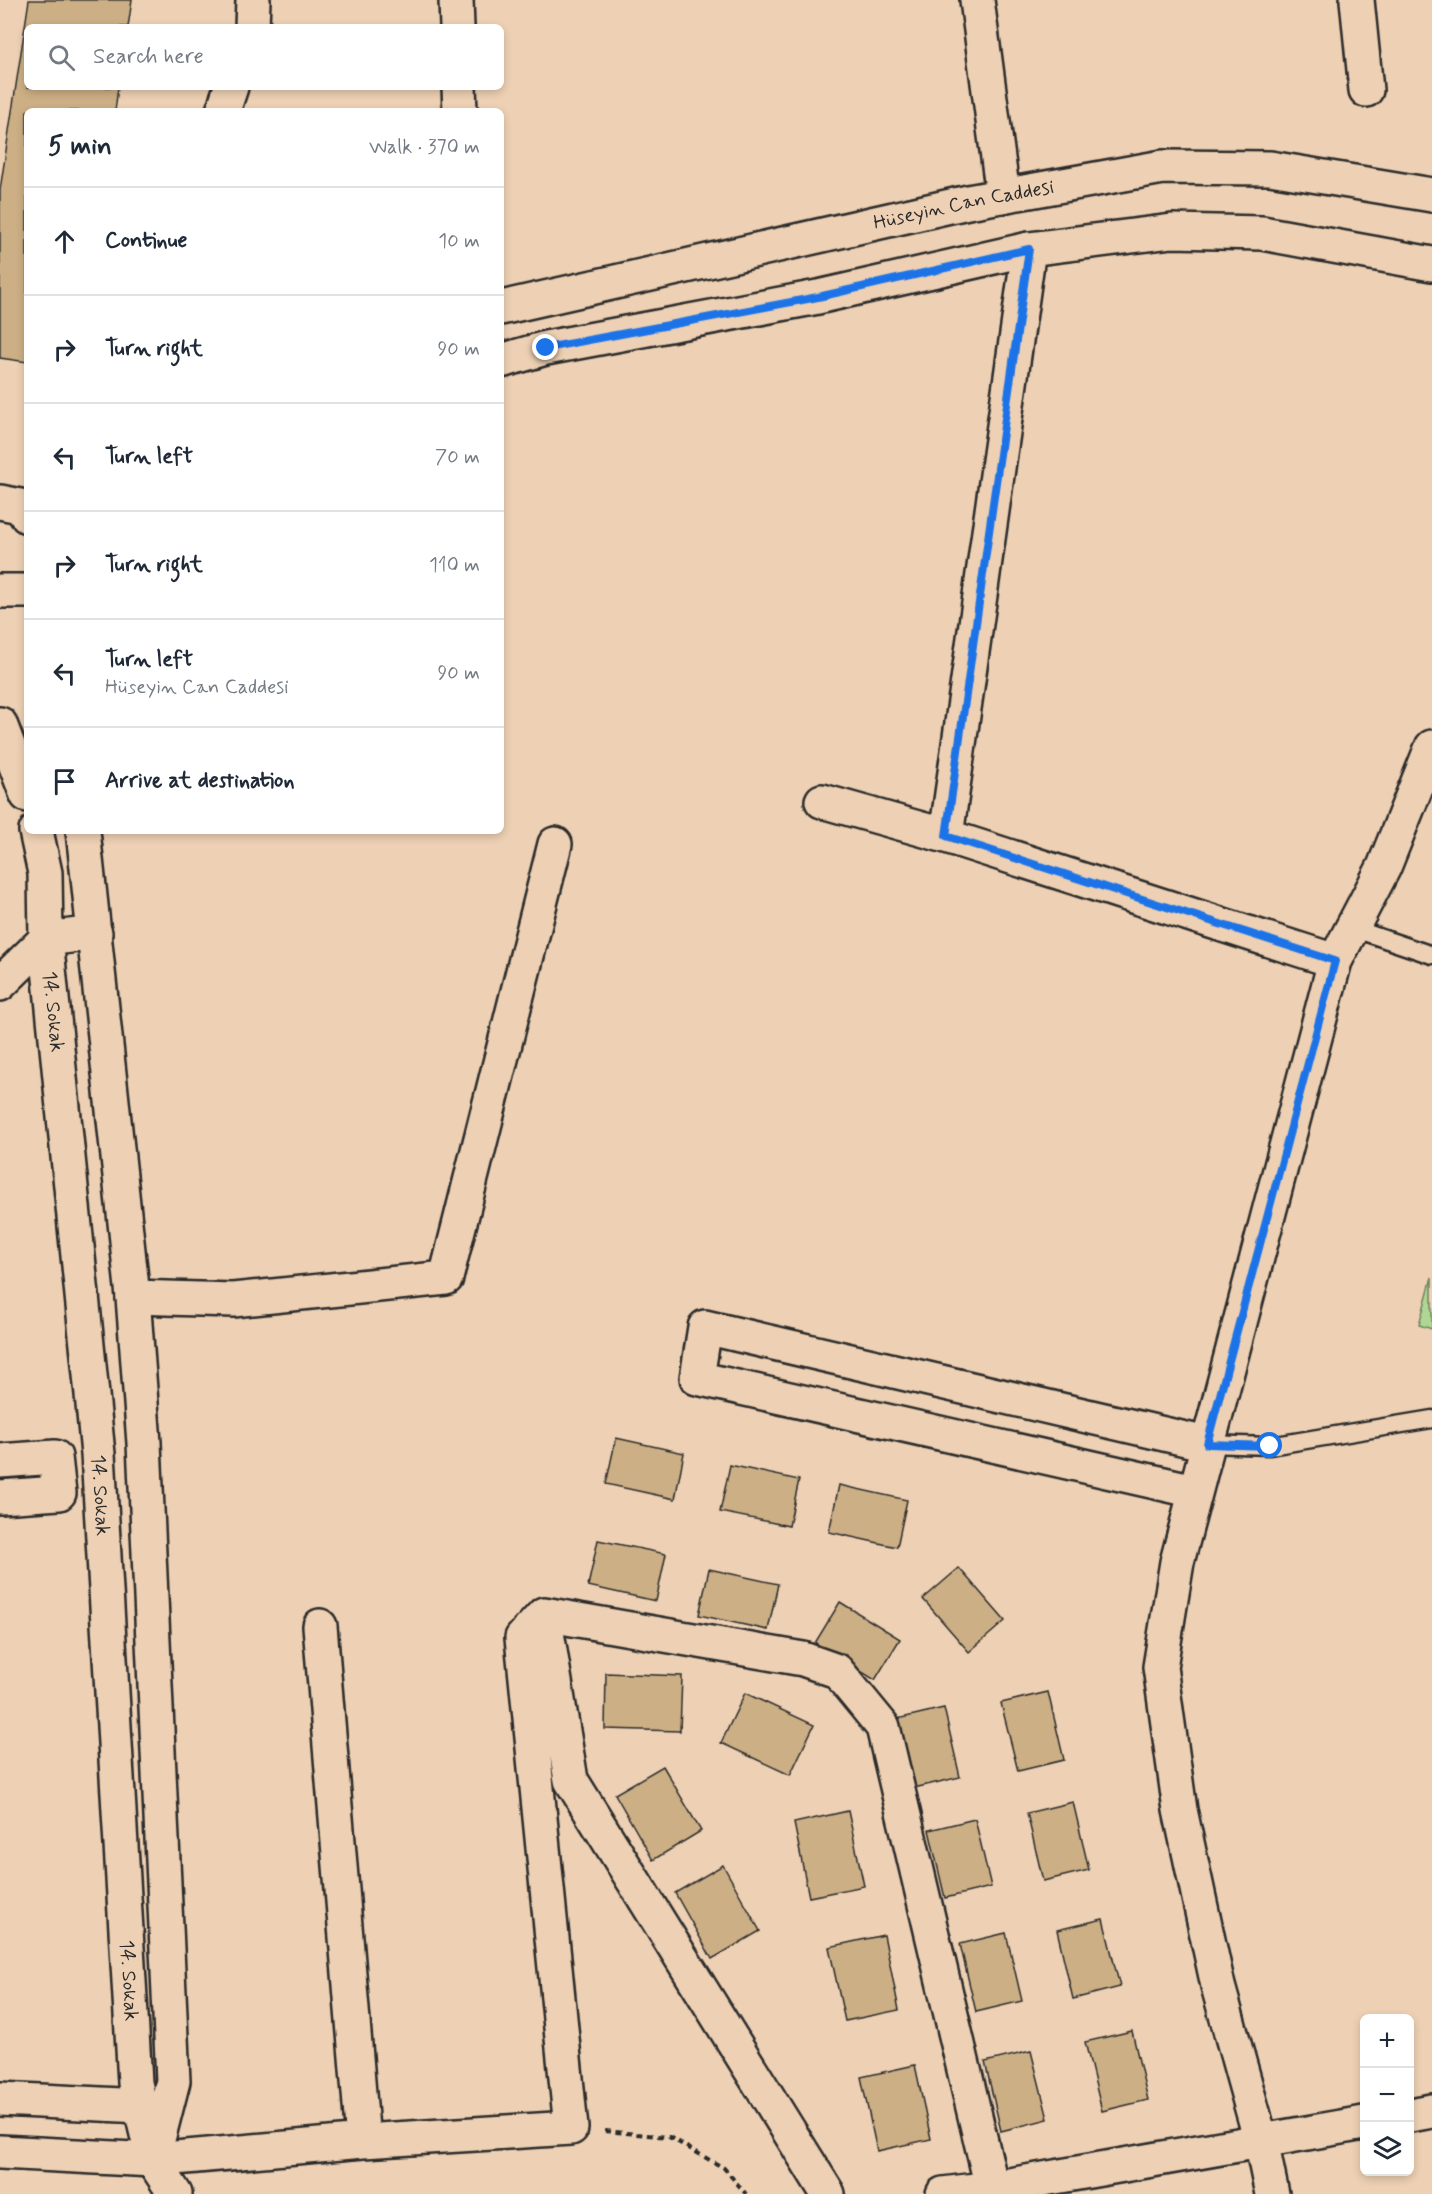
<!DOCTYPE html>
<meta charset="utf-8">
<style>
body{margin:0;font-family:Mynerve,sans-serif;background:#f6f6f7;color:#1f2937}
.controls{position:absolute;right:18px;bottom:18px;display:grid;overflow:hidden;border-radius:9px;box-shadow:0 3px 9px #0003}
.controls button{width:54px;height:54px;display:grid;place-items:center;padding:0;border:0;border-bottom:2px solid #e0e1e3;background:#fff;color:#1f2937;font:30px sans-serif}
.stop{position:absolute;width:18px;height:18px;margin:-14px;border:4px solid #1a73e8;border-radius:50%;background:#fff}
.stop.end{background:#1a73e8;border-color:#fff;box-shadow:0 2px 6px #0008}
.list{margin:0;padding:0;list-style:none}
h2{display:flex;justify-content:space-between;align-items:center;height:78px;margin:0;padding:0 24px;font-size:26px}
h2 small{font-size:20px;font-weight:400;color:#747a83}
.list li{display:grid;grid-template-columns:39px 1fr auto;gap:18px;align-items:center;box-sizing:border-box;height:108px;padding:0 24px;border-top:2px solid #e0e1e3}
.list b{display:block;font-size:22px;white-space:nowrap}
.list p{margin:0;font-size:20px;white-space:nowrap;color:#747a83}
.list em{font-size:20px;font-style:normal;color:#747a83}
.icon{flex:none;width:33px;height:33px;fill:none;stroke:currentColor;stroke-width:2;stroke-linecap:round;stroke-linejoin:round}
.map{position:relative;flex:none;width:1432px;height:2194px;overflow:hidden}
.search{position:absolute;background:#fff;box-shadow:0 3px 9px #0003;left:24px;top:24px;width:480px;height:66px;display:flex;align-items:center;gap:15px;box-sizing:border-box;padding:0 21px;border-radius:9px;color:#747a83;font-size:22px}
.panel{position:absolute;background:#fff;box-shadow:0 3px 9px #0003;left:24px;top:108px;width:480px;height:726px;border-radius:9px}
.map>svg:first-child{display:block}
.green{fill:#afd793;stroke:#6d815f;stroke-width:1.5}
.building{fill:#ccaf85;stroke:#2b2b2b;stroke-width:1.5}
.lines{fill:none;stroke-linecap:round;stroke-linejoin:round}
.lane-casing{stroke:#2b2b2b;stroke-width:21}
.street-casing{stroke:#2b2b2b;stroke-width:38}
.secondary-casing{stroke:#2b2b2b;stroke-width:38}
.path{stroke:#2b2b2b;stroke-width:4;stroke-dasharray:6 4.5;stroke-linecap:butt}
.lane{stroke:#eed1b4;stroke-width:16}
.street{stroke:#eed1b4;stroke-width:33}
.secondary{stroke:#eed1b4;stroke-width:33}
.route{stroke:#1a73e8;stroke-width:8}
.labels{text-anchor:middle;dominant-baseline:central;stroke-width:4.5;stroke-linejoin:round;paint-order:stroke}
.street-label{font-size:20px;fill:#2b2b2b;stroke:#eed1b4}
</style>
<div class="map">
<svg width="1432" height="2194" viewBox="0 0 1432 2194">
<rect width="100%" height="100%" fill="#eed1b4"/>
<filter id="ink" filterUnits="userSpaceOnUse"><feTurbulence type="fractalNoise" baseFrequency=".0167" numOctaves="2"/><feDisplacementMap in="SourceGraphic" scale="12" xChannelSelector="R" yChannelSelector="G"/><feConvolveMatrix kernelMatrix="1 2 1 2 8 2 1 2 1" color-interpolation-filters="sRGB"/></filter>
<g filter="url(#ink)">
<!-- green -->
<path class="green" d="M 1432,1277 L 1432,1329 L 1419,1325 Z"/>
<!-- building -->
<path class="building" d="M 29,0 L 132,0 L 128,27 L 27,27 L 27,87 L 118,87 L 115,111 L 27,111 L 27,362 L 0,358 L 0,190 Z
M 616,1438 L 684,1453 L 675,1499 L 606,1484 Z
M 730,1465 L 799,1480 L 789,1526 L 720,1512 Z
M 839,1485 L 907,1500 L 897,1547 L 829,1532 Z
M 598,1540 L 666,1554 L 656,1601 L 588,1586 Z
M 959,1568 L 1005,1621 L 969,1652 L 923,1599 Z
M 709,1569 L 778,1584 L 768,1630 L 699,1615 Z
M 840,1602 L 900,1639 L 875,1680 L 815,1643 Z
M 606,1673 L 682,1676 L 680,1731 L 605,1729 Z
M 1048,1692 L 1064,1760 L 1018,1771 L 1001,1703 Z
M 745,1693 L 814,1725 L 790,1775 L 721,1743 Z
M 944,1708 L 960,1777 L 914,1788 L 897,1719 Z
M 663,1766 L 701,1831 L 653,1860 L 615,1794 Z
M 1073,1802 L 1089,1870 L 1043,1881 L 1027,1813 Z
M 848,1811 L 864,1886 L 809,1897 L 794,1823 Z
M 975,1819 L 991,1887 L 945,1898 L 929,1830 Z
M 723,1865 L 760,1931 L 712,1959 L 675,1893 Z
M 1103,1919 L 1120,1987 L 1073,1999 L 1057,1930 Z
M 1006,1933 L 1022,2001 L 976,2012 L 960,1944 Z
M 884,1935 L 899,2010 L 845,2021 L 829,1947 Z
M 1132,2031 L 1148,2100 L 1102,2111 L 1085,2042 Z
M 1031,2051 L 1048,2119 L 1001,2131 L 985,2062 Z
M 915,2065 L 931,2139 L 877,2151 L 861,2077 Z"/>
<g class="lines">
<defs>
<path id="lane" d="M 1352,928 L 1432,955
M 1207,1444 L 1270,1446 L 1432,1419"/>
<path id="street" d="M 456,0 L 457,27
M 977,0 L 1003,196
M 1357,0 L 1366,90
M 252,27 L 253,0
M 459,87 L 460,111
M 223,111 L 231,87
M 822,801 L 946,836 L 1335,961
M 946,836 L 1029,249
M 0,984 L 46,939 L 95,933
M 133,1297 L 233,1300 L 446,1278 L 555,844
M 0,1461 L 55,1457 L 59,1493 L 0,1497
M 1195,1491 L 697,1378 L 705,1327 L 1207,1444
M 544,1614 L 803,1659 L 837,1671 L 883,1727 L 992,2188
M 544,1614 L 571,1780 L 828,2194
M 320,1626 L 363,2141
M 0,2099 L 141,2106
M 0,2152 L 153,2160 L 363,2141 L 571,2128 L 522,1638 L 544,1614
M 1272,2194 L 1261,2141 L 1218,1986 L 1180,1810 L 1160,1667 L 1177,1562 L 1335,961 L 1384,867 L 1432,747"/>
<g id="secondary">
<path id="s1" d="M 501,308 L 968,202 L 1163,167 L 1270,168 L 1432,195"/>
<path d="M 501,361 L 546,348 L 818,297 L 1029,249 L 1172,231 L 1262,233 L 1432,264"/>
<path d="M 0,502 L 20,506 L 27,516"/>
<path d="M 0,591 L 27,591"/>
<path d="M 0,724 L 27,795"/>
<path id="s2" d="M 36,831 L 45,873 L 46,939 L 98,1454 L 135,2083 L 153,2160 L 175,2194"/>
<path d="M 83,831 L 133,1297 L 144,1443 L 173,2081 L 154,2155"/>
<path d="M 1410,2115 L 1432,2111"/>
<path d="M 943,2194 L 992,2188 L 1364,2123"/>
</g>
</defs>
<!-- lane casing -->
<use href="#lane" class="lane-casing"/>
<!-- street casing -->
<use href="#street" class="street-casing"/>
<!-- secondary casing -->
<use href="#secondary" class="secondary-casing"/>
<!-- path -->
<path class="path" d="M 605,2131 L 669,2137 L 724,2168 L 746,2194"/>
<!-- lane -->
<use href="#lane" class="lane"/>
<!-- street -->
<use href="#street" class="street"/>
<!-- secondary -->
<use href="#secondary" class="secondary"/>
</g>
</g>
<g class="lines" filter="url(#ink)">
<!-- route -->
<path class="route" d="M 546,348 L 818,297 L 1029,249 L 946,836 L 1335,961 L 1207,1444 L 1270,1446"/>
</g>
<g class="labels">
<!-- street labels -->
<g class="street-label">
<text stroke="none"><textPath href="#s1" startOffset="474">Hüseyin Can Caddesi</textPath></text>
<text stroke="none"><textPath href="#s2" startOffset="182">14. Sokak</textPath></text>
<text stroke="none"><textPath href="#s2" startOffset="668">14. Sokak</textPath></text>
<text stroke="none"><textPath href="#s2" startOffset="1154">14. Sokak</textPath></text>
</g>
</g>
</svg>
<div class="controls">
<button>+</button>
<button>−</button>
<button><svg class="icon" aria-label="layers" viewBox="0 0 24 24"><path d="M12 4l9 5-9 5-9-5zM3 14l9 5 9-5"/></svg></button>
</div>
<div class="stop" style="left:1270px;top:1446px"></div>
<div class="stop end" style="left:546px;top:348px"></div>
<div class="search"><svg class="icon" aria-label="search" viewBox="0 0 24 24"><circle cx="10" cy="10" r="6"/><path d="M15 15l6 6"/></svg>Search here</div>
<section class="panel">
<h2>5 min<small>Walk · 370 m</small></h2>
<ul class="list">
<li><svg class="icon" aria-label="ahead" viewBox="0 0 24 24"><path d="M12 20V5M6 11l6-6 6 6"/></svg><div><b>Continue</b></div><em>10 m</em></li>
<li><svg class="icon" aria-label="right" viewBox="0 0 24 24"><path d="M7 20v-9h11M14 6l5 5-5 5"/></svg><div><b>Turn right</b></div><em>90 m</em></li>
<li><svg class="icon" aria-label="left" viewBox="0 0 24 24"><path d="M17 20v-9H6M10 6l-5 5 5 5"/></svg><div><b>Turn left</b></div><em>70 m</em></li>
<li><svg class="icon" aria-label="right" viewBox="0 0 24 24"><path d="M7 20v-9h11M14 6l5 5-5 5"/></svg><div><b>Turn right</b></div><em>110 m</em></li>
<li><svg class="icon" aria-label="left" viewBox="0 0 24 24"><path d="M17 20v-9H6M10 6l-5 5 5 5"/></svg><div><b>Turn left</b><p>Hüseyin Can Caddesi</p></div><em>90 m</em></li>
<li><svg class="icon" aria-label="arrive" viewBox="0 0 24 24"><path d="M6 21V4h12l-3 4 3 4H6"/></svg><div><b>Arrive at destination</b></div></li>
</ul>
</section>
</div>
